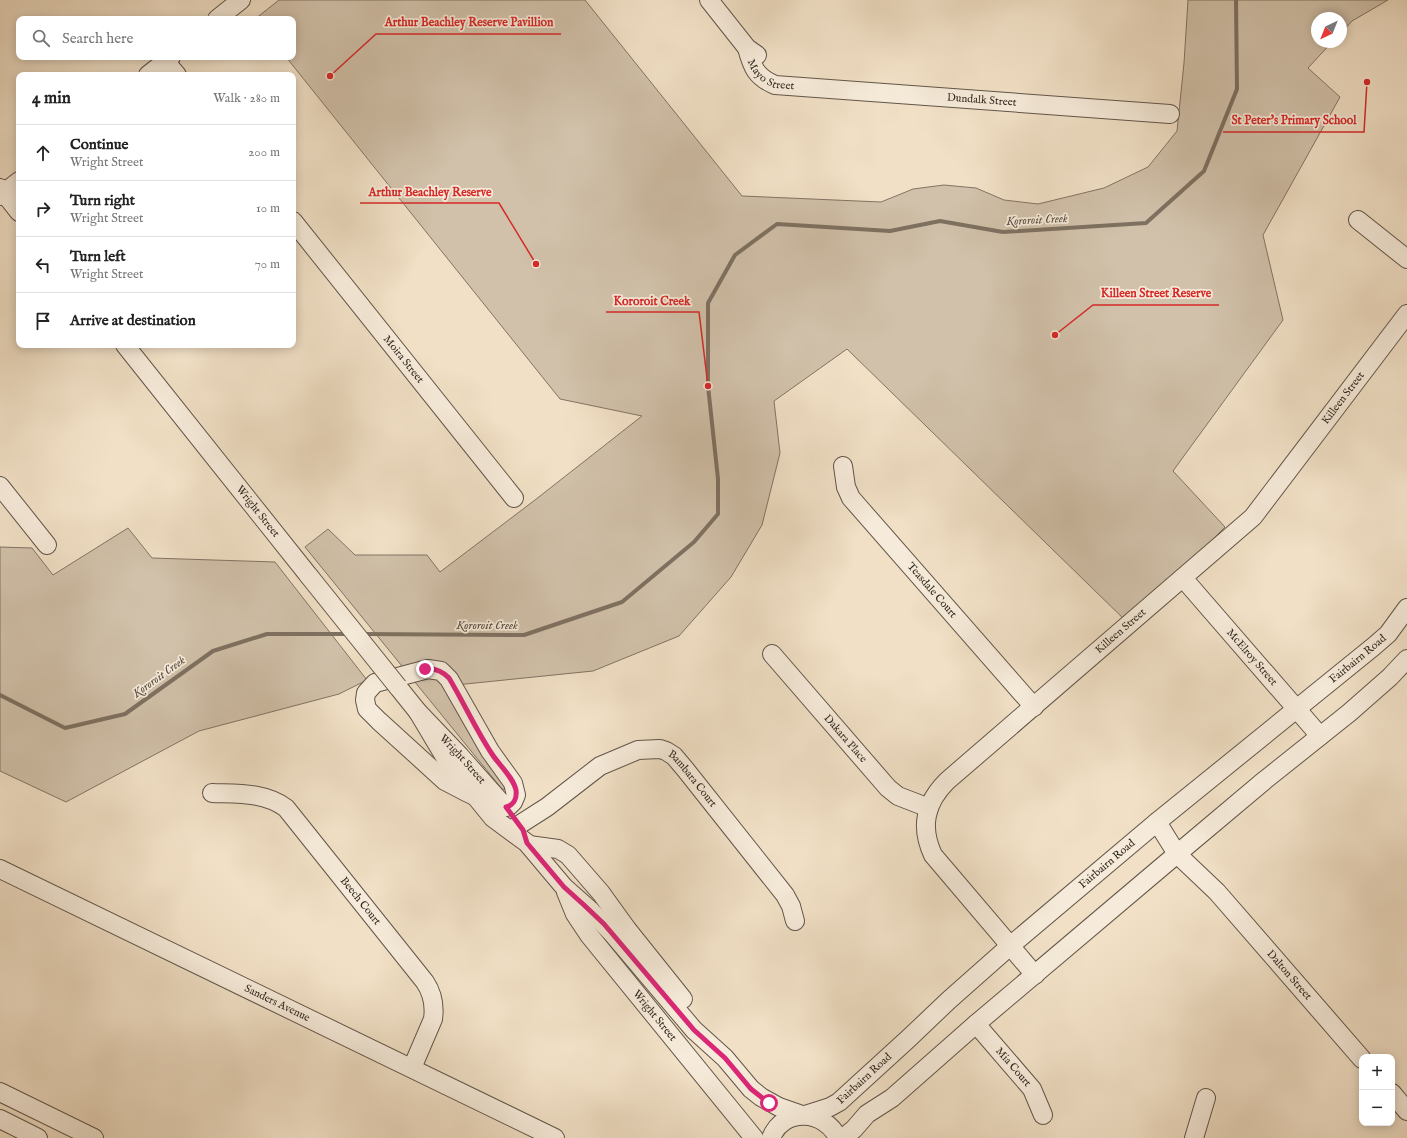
<!DOCTYPE html>
<meta charset="utf-8">
<style>
body{margin:0;font-family:"IM FELL English",serif;background:#f2f2f2;color:#222}
.controls{position:absolute;right:12px;bottom:12px;display:grid;overflow:hidden;border-radius:8px;box-shadow:0 2px 10px #0003}
.controls button{width:36px;height:36px;display:grid;place-items:center;padding:0;border:0;border-bottom:1px solid #e0e0e0;background:#fff;color:#222;font:20px sans-serif}
.compass{position:absolute;left:1311px;top:12px;width:36px;height:36px;border-radius:50%;background:#fff;box-shadow:0 2px 10px #0003;rotate:223deg}
.stop{position:absolute;width:12px;height:12px;margin:-9px;border:3px solid #db2777;border-radius:50%;background:#fff}
.stop.end{background:#db2777;border-color:#fff;box-shadow:0 1px 4px #0008}
.list{margin:0;padding:0;list-style:none}
h2{display:flex;justify-content:space-between;align-items:center;height:52px;margin:0;padding:0 16px;font-size:17px}
h2 small{font-size:13px;font-weight:400;color:#767676}
.list li{display:grid;grid-template-columns:26px 1fr auto;gap:12px;align-items:center;box-sizing:border-box;height:56px;padding:0 16px;border-top:1px solid #e0e0e0}
.list b{display:block;font-size:15px;white-space:nowrap}
.list p{margin:0;font-size:13px;white-space:nowrap;color:#767676}
.list em{font-size:13px;font-style:normal;color:#767676}
.icon{flex:none;width:22px;height:22px;fill:none;stroke:currentColor;stroke-width:2;stroke-linecap:round;stroke-linejoin:round}
.map{position:relative;flex:none;width:1407px;height:1138px;overflow:hidden}
.search{position:absolute;background:#fff;box-shadow:0 2px 10px #0003;left:16px;top:16px;width:280px;height:44px;display:flex;align-items:center;gap:10px;box-sizing:border-box;padding:0 14px;border-radius:8px;color:#767676;font-size:15px}
.panel{position:absolute;background:#fff;box-shadow:0 2px 10px #0003;left:16px;top:72px;width:280px;height:276px;border-radius:8px}
.map>svg:first-child{display:block}
.green{fill:#d1c1aa;stroke:#827464}
.lines{fill:none;stroke-linecap:round;stroke-linejoin:round}
.stream{stroke:#7e7161;stroke-width:4}
.minor-casing{stroke:#625649;stroke-width:20}
.minor{stroke:#f6ebda;stroke-width:18}
.minor-bridge-casing{stroke:#625649;stroke-width:20;stroke-linecap:butt}
.minor-bridge{stroke:#f6ebda;stroke-width:18}
.route{stroke:#db2777;stroke-width:5}
.labels{text-anchor:middle;dominant-baseline:central;stroke-width:3.5;stroke-linejoin:round;paint-order:stroke}
.street-label{font-size:11px;fill:#33281f;stroke:#f6ebda}
.water-label{font-size:12px;font-style:italic;fill:#584c40;stroke:#f6ebda}
.leader{fill:none;stroke:#d62828;stroke-width:1.5}
.callout-dot{fill:#d62828;stroke:#f6ebda;stroke-width:1.5}
.callout-label{font-size:12px;text-anchor:middle;font-weight:bold;fill:#d62828;stroke:#f6ebda;stroke-width:3.5;stroke-linejoin:round;paint-order:stroke}
</style>
<div class="map">
<svg width="1407" height="1138" viewBox="0 0 1407 1138">
<rect width="100%" height="100%" fill="#f1e0c6"/>
<filter id="stains"><feTurbulence type="fractalNoise" baseFrequency=".005" numOctaves="4"/><feColorMatrix values="0 0 0 0 .2 0 0 0 0 .09 0 0 0 0 .02 0 0 0 .5 -.17"/></filter>
<radialGradient id="worn" r=".72"><stop offset=".6" stop-color="#630" stop-opacity="0"/><stop offset="1" stop-color="#630" stop-opacity=".3"/></radialGradient>
<!-- green -->
<path class="green" d="M 279,0 L 585,0 L 742,196 L 881,202 L 913,189 L 944,185 L 976,188 L 1004,200 L 1038,204 L 1104,188 L 1148,167 L 1177,131 L 1184,63 L 1188,0 L 1388,0 L 1352,21 L 1341,33 L 1341,18 L 1317,18 L 1317,42 L 1332,42 L 1308,68 L 1340,97 L 1263,235 L 1283,320 L 1173,471 L 1225,527 L 1129,624 L 847,349 L 774,401 L 780,453 L 762,525 L 731,577 L 679,636 L 593,671 L 446,686 L 508,790 L 502,789 L 305,547 L 328,529 L 355,555 L 427,555 L 440,572 L 535,500 L 642,416 L 560,399 L 286,57 L 293,57 L 293,19 L 255,19 Z
M 128,528 L 152,558 L 275,562 L 367,680 L 339,694 L 199,731 L 66,802 L 0,771 L 0,547 L 32,548 L 53,575 Z"/>
<g class="lines">
<!-- stream -->
<path class="stream" d="M 362,634 L 524,635 L 622,602 L 694,542 L 718,514 L 718,479 L 708,386 L 708,303 L 735,255 L 777,224 L 890,231 L 940,221 L 1003,232 L 1146,223 L 1204,171 L 1237,89 L 1236,0
M 0,695 L 65,728 L 125,714 L 213,651 L 267,634 L 349,634"/>
<defs>
<g id="minor">
<path d="M 709,0 L 747,48 L 757,55"/>
<path d="M 217,19 L 241,0"/>
<path id="s1" d="M 747,48 C 752,67 756,77 775,85 L 1170,114"/>
<path d="M 165,61 L 177,75"/>
<path d="M 148,75 L 171,57"/>
<path d="M 0,188 L 19,212"/>
<path d="M 0,196 L 19,181"/>
<path d="M 1358,220 L 1407,259"/>
<path id="s2" d="M 293,221 L 514,498"/>
<path id="s3" d="M 125,345 L 309,576"/>
<path id="s4" d="M 843,466 L 846,487 L 851,498 L 1034,707"/>
<path d="M 0,486 L 47,545"/>
<path id="s5" d="M 1183,578 L 1320,736"/>
<path id="s6" d="M 772,654 L 888,788 L 898,796 L 929,808"/>
<path d="M 428,669 L 441,671 L 449,679 L 490,751 L 513,783 L 516,795 L 513,802 L 509,806 L 506,807 L 492,804 L 466,792 L 445,781 L 379,721 L 367,709 L 365,700 L 366,693 L 375,683 Z"/>
<path id="s7" d="M 398,687 L 418,712 L 460,756 L 505,807"/>
<path d="M 418,712 L 449,764 L 493,818 L 527,843 L 564,887 L 590,910 L 611,932 L 694,1030 L 725,1058 L 751,1089 L 761,1097 L 779,1107 L 802,1115"/>
<path id="s8" d="M 212,793 C 238,794 264,792 286,808 L 425,982 C 433,994 435,1005 433,1019 L 412,1068"/>
<path id="s9" d="M 1157,822 L 1177,854 L 1217,892 L 1362,1059"/>
<path id="s10" d="M 511,830 L 547,807 L 600,766 L 638,750 L 660,749 L 666,751 L 674,756 L 685,769 L 785,895 L 791,906 L 795,921"/>
<path d="M 529,845 L 558,849 L 568,855 L 601,893 L 627,929 L 683,999"/>
<path id="s11" d="M 0,869 L 555,1138"/>
<path id="s12" d="M 566,892 L 575,914 L 589,935 L 754,1138"/>
<path id="s13" d="M 1035,975 L 933,855 C 920,827 925,803 947,781 L 1253,517 L 1407,314"/>
<path id="s14" d="M 976,1024 L 1032,1089 L 1043,1115"/>
<path d="M 0,1092 L 94,1138"/>
<path d="M 1392,1093 L 1407,1111"/>
<path id="s15" d="M 805,1115 L 830,1107 L 839,1102 L 908,1039 L 949,1000 L 1010,946 L 1157,822 L 1373,647 L 1388,634 L 1407,608"/>
<path d="M 0,1119 L 38,1138"/>
<path d="M 771,1138 C 783,1107 825,1110 838,1138"/>
<path d="M 843,1138 L 854,1129 L 867,1114 L 892,1098 L 976,1024 L 1177,854 L 1265,780 L 1349,713 L 1390,677 L 1407,659"/>
<path d="M 1194,1138 L 1206,1098"/>
</g>
</defs>
<!-- minor casing -->
<use href="#minor" class="minor-casing"/>
<!-- minor -->
<use href="#minor" class="minor"/>
<defs>
<path id="minor-bridge" d="M 309,576 L 398,687"/>
</defs>
<!-- minor-bridge casing -->
<use href="#minor-bridge" class="minor-bridge-casing"/>
<!-- minor-bridge -->
<use href="#minor-bridge" class="minor-bridge"/>
</g>
<g class="lines">
<!-- route -->
<path class="route" d="M 425,669 C 435,668 442,671 449,678 C 464,703 476,730 492,754 C 499,765 513,777 516,790 C 517,798 514,805 506,807 L 523,830 L 527,843 L 564,887 L 584,905 L 604,924 L 694,1030 L 725,1058 L 751,1089 L 769,1103"/>
</g>
<g class="labels">
<!-- street labels -->
<g class="street-label">
<text stroke="none"><textPath href="#s1" startOffset="40">Mayo Street</textPath></text>
<text stroke="none"><textPath href="#s1" startOffset="256">Dundalk Street</textPath></text>
<text stroke="none"><textPath href="#s2" startOffset="177">Moira Street</textPath></text>
<text stroke="none"><textPath href="#s13" startOffset="792">Killeen Street</textPath></text>
<text stroke="none"><textPath href="#s3" startOffset="213">Wright Street</textPath></text>
<text stroke="none"><textPath href="#s4" startOffset="156">Teasdale Court</textPath></text>
<text stroke="none"><textPath href="#s13" startOffset="468">Killeen Street</textPath></text>
<text stroke="none"><textPath href="#s5" startOffset="105">McElroy Street</textPath></text>
<text stroke="none"><textPath href="#s15" startOffset="719">Fairbairn Road</textPath></text>
<text stroke="none"><textPath href="#s6" startOffset="112">Dakara Place</textPath></text>
<text stroke="none"><textPath href="#s7" startOffset="97">Wright Street</textPath></text>
<text stroke="none"><textPath href="#s10" startOffset="218">Bambara Court</textPath></text>
<text stroke="none"><textPath href="#s15" startOffset="395">Fairbairn Road</textPath></text>
<text stroke="none"><textPath href="#s8" startOffset="196">Beech Court</textPath></text>
<text stroke="none"><textPath href="#s9" startOffset="203">Dalton Street</textPath></text>
<text stroke="none"><textPath href="#s11" startOffset="308">Sanders Avenue</textPath></text>
<text stroke="none"><textPath href="#s12" startOffset="153">Wright Street</textPath></text>
<text stroke="none"><textPath href="#s14" startOffset="57">Mia Court</textPath></text>
<text stroke="none"><textPath href="#s15" startOffset="71">Fairbairn Road</textPath></text>
</g>
<!-- water labels -->
<g class="water-label">
<text transform="translate(1037 220) rotate(-3)">Kororoit Creek</text>
<text x="487" y="625">Kororoit Creek</text>
<text transform="translate(159 677) rotate(-36)">Kororoit Creek</text>
</g>
</g>
<!-- callouts -->
<path class="leader" d="M330 76L376 34H561M1367 82L1364 132H1223M536 264L499 203H360M1055 335L1093 305H1219M708 386L699 312H606"/>
<g class="callout-dot">
<circle cx="330" cy="76" r="4"/>
<circle cx="1367" cy="82" r="4"/>
<circle cx="536" cy="264" r="4"/>
<circle cx="1055" cy="335" r="4"/>
<circle cx="708" cy="386" r="4"/>
</g>
<g class="callout-label">
<text x="469" y="26">Arthur Beachley Reserve Pavillion</text>
<text x="1294" y="124">St Peter's Primary School</text>
<text x="430" y="196">Arthur Beachley Reserve</text>
<text x="1156" y="297">Killeen Street Reserve</text>
<text x="652" y="305">Kororoit Creek</text>
</g>
<rect width="100%" height="100%" filter="url(#stains)"/>
<rect width="100%" height="100%" fill="url(#worn)"/>
</svg>
<div class="controls">
<button>+</button>
<button>−</button>
</div>
<svg class="compass" viewBox="-18 -18 36 36"><path d="M0-13l5 13h-10z" fill="#e53935"/><path d="M0 13l5-13h-10z" fill="#767676"/></svg>
<div class="stop" style="left:769px;top:1103px"></div>
<div class="stop end" style="left:425px;top:669px"></div>
<div class="search"><svg class="icon" aria-label="search" viewBox="0 0 24 24"><circle cx="10" cy="10" r="6"/><path d="M15 15l6 6"/></svg>Search here</div>
<section class="panel">
<h2>4 min<small>Walk · 280 m</small></h2>
<ul class="list">
<li><svg class="icon" aria-label="ahead" viewBox="0 0 24 24"><path d="M12 20V5M6 11l6-6 6 6"/></svg><div><b>Continue</b><p>Wright Street</p></div><em>200 m</em></li>
<li><svg class="icon" aria-label="right" viewBox="0 0 24 24"><path d="M7 20v-9h11M14 6l5 5-5 5"/></svg><div><b>Turn right</b><p>Wright Street</p></div><em>10 m</em></li>
<li><svg class="icon" aria-label="left" viewBox="0 0 24 24"><path d="M17 20v-9H6M10 6l-5 5 5 5"/></svg><div><b>Turn left</b><p>Wright Street</p></div><em>70 m</em></li>
<li><svg class="icon" aria-label="arrive" viewBox="0 0 24 24"><path d="M6 21V4h12l-3 4 3 4H6"/></svg><div><b>Arrive at destination</b></div></li>
</ul>
</section>
</div>
